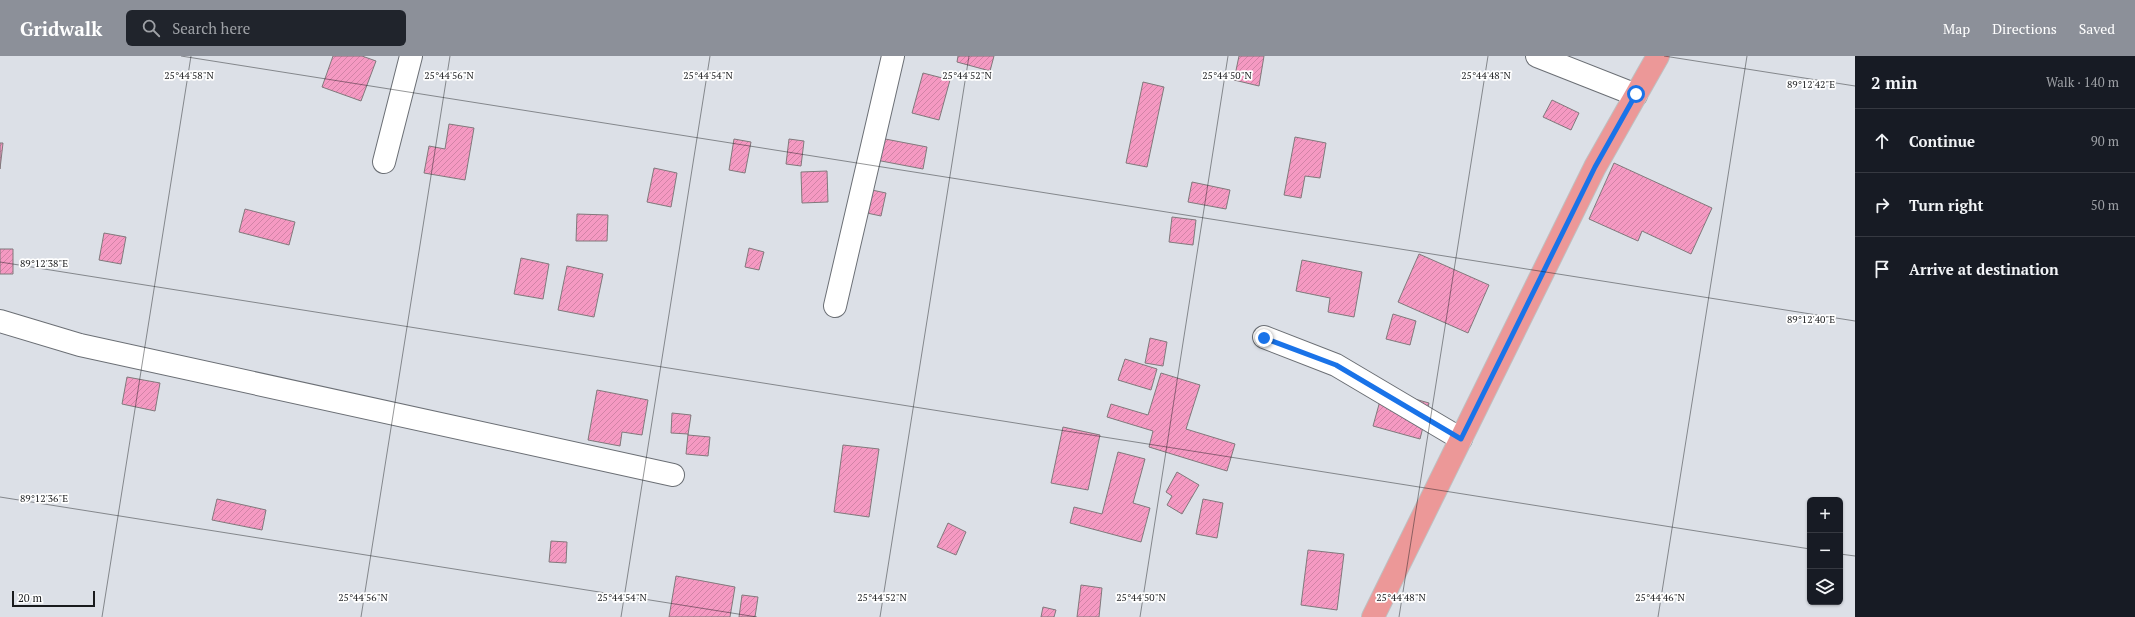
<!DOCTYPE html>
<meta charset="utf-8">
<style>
body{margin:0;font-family:"PT Serif",serif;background:#20242c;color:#f1f3f6}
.controls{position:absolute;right:12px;bottom:12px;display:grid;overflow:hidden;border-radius:6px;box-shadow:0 1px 3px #0004}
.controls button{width:36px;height:36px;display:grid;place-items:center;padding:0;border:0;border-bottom:1px solid #363941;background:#171b24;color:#f1f3f6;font:20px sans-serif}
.scale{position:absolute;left:12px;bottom:10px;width:83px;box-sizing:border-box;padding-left:4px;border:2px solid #191b1d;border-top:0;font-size:11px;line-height:14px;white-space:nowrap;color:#191b1d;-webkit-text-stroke:3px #fff;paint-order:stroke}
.stop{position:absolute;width:12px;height:12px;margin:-9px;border:3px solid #1a73e8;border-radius:50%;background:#fff}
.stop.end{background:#1a73e8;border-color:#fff;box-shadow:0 1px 4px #0008}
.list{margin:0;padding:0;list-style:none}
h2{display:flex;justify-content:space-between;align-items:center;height:52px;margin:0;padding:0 16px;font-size:17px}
h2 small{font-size:13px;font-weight:400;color:#9ea1a6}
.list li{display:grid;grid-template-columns:26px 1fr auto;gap:12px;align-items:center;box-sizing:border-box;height:64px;padding:0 16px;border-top:1px solid #363941}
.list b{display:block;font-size:15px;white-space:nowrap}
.list em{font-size:13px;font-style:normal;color:#9ea1a6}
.icon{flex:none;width:22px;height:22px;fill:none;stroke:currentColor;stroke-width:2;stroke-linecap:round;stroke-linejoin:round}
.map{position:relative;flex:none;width:1855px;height:561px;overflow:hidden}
header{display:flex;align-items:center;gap:24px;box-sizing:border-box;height:56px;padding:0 20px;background:#8c9099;color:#fff}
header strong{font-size:19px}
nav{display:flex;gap:22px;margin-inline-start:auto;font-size:14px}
.search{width:280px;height:36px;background:#20242c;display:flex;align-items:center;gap:10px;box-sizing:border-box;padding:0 14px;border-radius:6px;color:#9ea1a6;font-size:15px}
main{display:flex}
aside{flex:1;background:#171b24}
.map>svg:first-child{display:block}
.building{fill:url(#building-hatch);stroke:#81797c}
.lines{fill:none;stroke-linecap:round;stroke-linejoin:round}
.street-casing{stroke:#6b6f75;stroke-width:24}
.primary-casing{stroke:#bfbfc0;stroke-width:24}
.street{stroke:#fff;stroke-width:22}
.primary{stroke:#ec9898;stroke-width:22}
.route{stroke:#1a73e8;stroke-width:5}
.ticks{fill:none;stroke:#191b1d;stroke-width:1;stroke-opacity:0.45}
.ticks-label{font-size:10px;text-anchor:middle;fill:#191b1d;stroke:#fff;stroke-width:3.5;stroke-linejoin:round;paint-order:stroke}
</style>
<header>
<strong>Gridwalk</strong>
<div class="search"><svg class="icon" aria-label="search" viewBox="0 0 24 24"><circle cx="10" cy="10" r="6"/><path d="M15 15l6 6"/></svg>Search here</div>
<nav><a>Map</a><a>Directions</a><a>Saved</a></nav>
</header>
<main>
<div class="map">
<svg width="1855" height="561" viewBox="0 0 1855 561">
<defs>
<pattern id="building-hatch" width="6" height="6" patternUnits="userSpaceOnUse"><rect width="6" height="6" fill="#f599c2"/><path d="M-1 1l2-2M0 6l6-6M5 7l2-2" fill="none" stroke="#d183a6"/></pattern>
</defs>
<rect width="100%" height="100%" fill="#dce0e7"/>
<!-- building -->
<path class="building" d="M 333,0 L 362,0 L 376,5 L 361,45 L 322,31 Z
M 958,0 L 994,0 L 990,15 L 957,6 Z
M 1239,0 L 1264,0 L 1259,30 L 1234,24 Z
M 923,17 L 950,24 L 939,64 L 912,57 Z
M 1143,26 L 1164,31 L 1147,111 L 1126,107 Z
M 1552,44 L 1579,57 L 1571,74 L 1543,61 Z
M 449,68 L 474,72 L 465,124 L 424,117 L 429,90 L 445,93 Z
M 1295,81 L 1326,87 L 1320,122 L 1305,120 L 1301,142 L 1284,139 Z
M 880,82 L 927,91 L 923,113 L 876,104 Z
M 734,83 L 751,86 L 745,117 L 729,114 Z
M 789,83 L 804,85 L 801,110 L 786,108 Z
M 0,87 L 3,87 L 0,113 Z
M 1614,107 L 1712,152 L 1691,198 L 1642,175 L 1638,185 L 1589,163 Z
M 654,112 L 677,117 L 671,151 L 647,146 Z
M 827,115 L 828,146 L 802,147 L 801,116 Z
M 1192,126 L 1230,134 L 1226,153 L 1188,146 Z
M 853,130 L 886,137 L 881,160 L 848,153 Z
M 245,153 L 295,166 L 289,189 L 239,176 Z
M 577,158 L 608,159 L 607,185 L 576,185 Z
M 1172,161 L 1196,164 L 1193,189 L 1169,186 Z
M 104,177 L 126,181 L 121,208 L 99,204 Z
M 749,192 L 764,196 L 759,214 L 745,211 Z
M 0,193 L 13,193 L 13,218 L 0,218 Z
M 1419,198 L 1489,229 L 1468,277 L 1398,246 Z
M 521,202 L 549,208 L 543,243 L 514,238 Z
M 1302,204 L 1362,216 L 1354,261 L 1328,256 L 1330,242 L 1296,235 Z
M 567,210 L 603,218 L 594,261 L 558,254 Z
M 1393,258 L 1416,265 L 1410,289 L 1386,283 Z
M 1150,282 L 1167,286 L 1163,310 L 1145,307 Z
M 1125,303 L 1157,313 L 1151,334 L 1118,324 Z
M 1161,317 L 1200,329 L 1186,373 L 1235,388 L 1227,415 L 1149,391 L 1153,375 L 1107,361 L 1111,348 L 1148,359 Z
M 127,321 L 160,327 L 155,355 L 122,348 Z
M 597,334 L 648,344 L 642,379 L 622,376 L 620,390 L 588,384 Z
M 1383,334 L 1429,347 L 1420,383 L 1373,370 Z
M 672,357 L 691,359 L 688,379 L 710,381 L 708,400 L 686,398 L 688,378 L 671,377 Z
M 1063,371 L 1100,379 L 1088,434 L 1051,427 Z
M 843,389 L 879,393 L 869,461 L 834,456 Z
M 1118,396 L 1145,403 L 1133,447 L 1150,452 L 1141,486 L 1070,467 L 1074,451 L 1102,458 Z
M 1177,416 L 1199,429 L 1182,458 L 1167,449 L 1172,440 L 1166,436 Z
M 217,443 L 266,454 L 262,474 L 212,464 Z
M 1203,443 L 1223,447 L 1217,482 L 1196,478 Z
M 948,467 L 966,476 L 956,499 L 937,491 Z
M 551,485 L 567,486 L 566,507 L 549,506 Z
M 1308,494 L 1344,498 L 1337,554 L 1301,549 Z
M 676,520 L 735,531 L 730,561 L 669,561 Z
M 1081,529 L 1102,532 L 1099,561 L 1077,561 Z
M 742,539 L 758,541 L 755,561 L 739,561 Z
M 1043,551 L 1056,554 L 1054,561 L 1041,561 Z"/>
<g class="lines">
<defs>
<path id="street" d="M 1537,0 L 1636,39
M 384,106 L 411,0
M 835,250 L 893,0
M 0,265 L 80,289 L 673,419
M 1264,281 L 1336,309 L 1461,383"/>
<path id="primary" d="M 1373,561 L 1595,111 L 1658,0"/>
</defs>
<!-- street casing -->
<use href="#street" class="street-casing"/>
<!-- primary casing -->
<use href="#primary" class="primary-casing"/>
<!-- street -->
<use href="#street" class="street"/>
<!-- primary -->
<use href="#primary" class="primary"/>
</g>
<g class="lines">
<!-- route -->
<path class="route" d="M 1264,282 L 1336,309 L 1461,383 L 1595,111 L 1636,38"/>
</g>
<!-- ticks -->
<path class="ticks" d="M 181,0 L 1855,265M 1664,0 L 1855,30M 0,206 L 1810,493M 0,441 L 757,561M 1840,498 L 1855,500M 102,561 L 191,0M 361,561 L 450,0M 621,561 L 710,0M 880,561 L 969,0M 1140,561 L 1228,0M 1399,561 L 1488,0M 1658,561 L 1747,0"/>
<g class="ticks-label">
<text x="1486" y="23">25°44'48"N</text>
<text x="189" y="23">25°44'58"N</text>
<text x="449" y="23">25°44'56"N</text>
<text x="708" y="23">25°44'54"N</text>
<text x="967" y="23">25°44'52"N</text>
<text x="1227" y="23">25°44'50"N</text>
<text x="1811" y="32">89°12'42"E</text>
<text x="44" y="211">89°12'38"E</text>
<text x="1811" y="267">89°12'40"E</text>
<text x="44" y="446">89°12'36"E</text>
<text x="363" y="545">25°44'56"N</text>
<text x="622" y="545">25°44'54"N</text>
<text x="882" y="545">25°44'52"N</text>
<text x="1141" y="545">25°44'50"N</text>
<text x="1401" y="545">25°44'48"N</text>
<text x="1660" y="545">25°44'46"N</text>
</g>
</svg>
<div class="controls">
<button>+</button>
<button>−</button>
<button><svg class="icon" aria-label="layers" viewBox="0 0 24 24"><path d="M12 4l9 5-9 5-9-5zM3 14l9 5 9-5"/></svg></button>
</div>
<div class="scale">20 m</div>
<div class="stop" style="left:1636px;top:38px"></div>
<div class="stop end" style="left:1264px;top:282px"></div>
</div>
<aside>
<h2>2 min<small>Walk · 140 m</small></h2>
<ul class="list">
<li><svg class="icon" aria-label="ahead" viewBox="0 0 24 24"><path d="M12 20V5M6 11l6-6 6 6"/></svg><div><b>Continue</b></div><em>90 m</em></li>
<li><svg class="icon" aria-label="right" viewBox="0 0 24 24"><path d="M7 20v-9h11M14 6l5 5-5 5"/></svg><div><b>Turn right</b></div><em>50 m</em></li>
<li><svg class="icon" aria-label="arrive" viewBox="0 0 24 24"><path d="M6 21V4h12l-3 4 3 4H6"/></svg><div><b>Arrive at destination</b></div></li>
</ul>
</aside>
</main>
